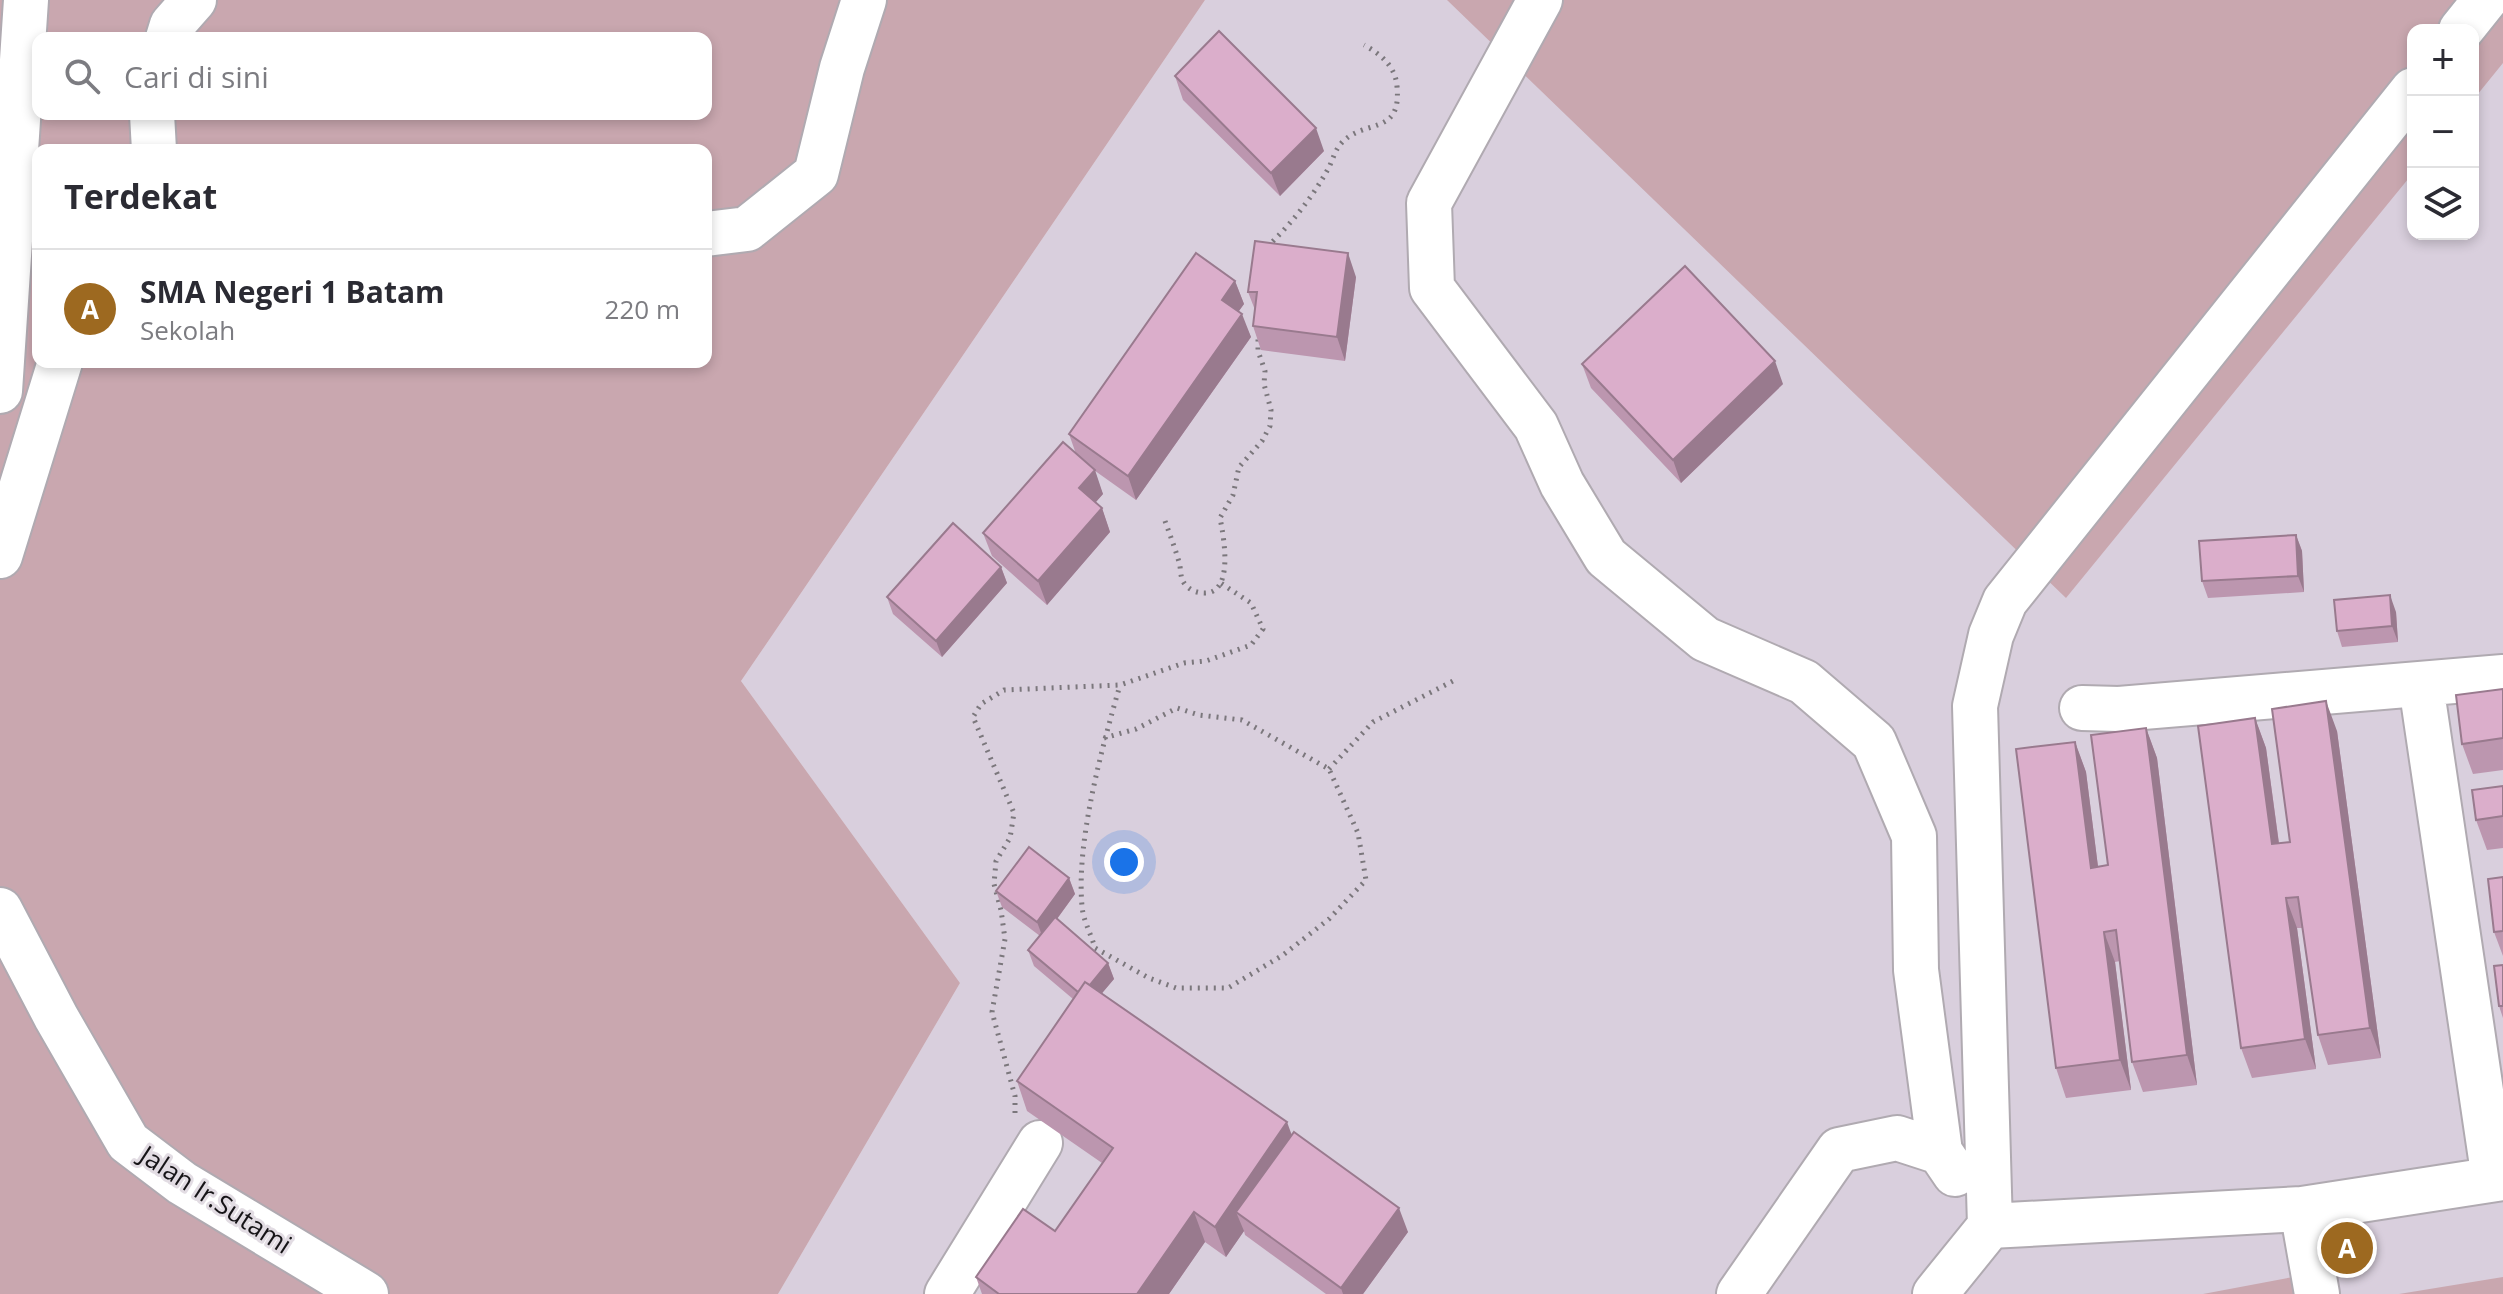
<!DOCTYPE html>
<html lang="id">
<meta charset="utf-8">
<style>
body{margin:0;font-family:"Open Sans",sans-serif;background:#f7f7f7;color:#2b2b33}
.controls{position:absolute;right:24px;top:24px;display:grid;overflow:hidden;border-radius:16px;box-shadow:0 4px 12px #0003}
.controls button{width:72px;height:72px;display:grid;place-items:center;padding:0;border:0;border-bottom:2px solid #e1e1e2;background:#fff;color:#2b2b33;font:40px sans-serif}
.you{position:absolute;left:1124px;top:862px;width:28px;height:28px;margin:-20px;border:6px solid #fff;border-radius:50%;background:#1a73e8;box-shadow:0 0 0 12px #1a73e833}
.badge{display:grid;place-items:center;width:52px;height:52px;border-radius:50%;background:#9d6920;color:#fff;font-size:26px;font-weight:700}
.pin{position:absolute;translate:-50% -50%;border:4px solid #fff;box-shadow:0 2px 8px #0006}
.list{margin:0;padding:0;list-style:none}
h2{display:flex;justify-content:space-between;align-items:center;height:104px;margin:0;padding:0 32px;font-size:34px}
h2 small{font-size:26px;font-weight:400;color:#7c7c81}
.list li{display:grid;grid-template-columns:52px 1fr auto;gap:24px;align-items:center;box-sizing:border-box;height:120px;padding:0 32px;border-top:2px solid #e1e1e2}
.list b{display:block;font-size:30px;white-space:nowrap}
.list p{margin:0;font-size:26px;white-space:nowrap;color:#7c7c81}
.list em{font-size:26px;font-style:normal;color:#7c7c81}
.icon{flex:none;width:44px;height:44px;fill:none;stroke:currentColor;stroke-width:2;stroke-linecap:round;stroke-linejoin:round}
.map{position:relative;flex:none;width:2503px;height:1294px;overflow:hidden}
.search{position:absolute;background:#fff;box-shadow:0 4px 12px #0003;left:32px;top:32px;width:680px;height:88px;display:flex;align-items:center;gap:20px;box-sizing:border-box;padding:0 28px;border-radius:16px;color:#7c7c81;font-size:30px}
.panel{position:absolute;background:#fff;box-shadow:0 4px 12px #0003;left:32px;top:144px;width:680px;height:224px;border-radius:16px}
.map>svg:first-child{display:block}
.built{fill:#d9cfdd;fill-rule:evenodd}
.green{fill:#c9a7af;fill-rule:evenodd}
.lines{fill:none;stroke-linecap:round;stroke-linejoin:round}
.minor-casing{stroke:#b0aab1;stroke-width:48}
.path{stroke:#7b777c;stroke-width:5;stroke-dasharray:2 6;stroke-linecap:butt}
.minor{stroke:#fff;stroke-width:44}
.wall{fill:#bc96af}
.shaded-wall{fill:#997a8e}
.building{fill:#dbaecb;stroke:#997a8e;stroke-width:2}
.labels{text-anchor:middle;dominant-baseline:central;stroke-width:6;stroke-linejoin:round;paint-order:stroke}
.street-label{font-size:26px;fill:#161417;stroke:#e2dce3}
</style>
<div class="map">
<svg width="2503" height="1294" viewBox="0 0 2503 1294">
<rect width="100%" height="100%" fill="#e2dce3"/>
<!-- built -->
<path class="built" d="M 1205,0 L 2503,0 L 2503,1294 L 778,1294 L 960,983 L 741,681 ZM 2413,30 L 2473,30 L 2473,234 L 2413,234 Z"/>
<!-- green -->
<path class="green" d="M 0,0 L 1205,0 L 741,681 L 960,983 L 778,1294 L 0,1294 ZM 38,38 L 706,38 L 706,114 L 38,114 ZM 38,150 L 706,150 L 706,362 L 38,362 Z
M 1447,0 L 2503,0 L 2503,63 L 2473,100 L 2473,30 L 2413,30 L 2413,173 L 2066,598 Z
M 2293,1277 L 2296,1294 L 2203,1294 Z
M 2503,1277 L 2503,1294 L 2399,1294 Z"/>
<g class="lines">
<defs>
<path id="minor" d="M 1540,0 L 1429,203 L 1432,288 L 1536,426 L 1562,484 L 1606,557 L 1705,639 L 1804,682 L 1874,742 L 1914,836 L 1916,970 L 1940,1152
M 2461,30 L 2485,0
M 168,38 L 172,25 L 194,0
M 152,114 L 154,150
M 706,234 L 747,229 L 816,174 L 842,68 L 864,0
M 0,391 L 26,0
M 0,556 L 60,362
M 2421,685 L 2494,1179
M 2082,708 L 2119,709 L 2503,677
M 0,910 L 56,1017 L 128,1142 L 182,1183 L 366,1294
M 2302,1209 L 2317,1294
M 1990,1226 L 1975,706 L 1991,635 L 2005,601 L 2413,90
M 947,1294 L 1040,1143
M 1739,1294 L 1839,1150 L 1897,1138 L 1940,1152 L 1955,1174
M 1935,1294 L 1990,1226 L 2302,1209 L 2503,1178"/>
</defs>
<!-- minor casing -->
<use href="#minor" class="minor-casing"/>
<!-- path -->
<path class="path" d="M 1267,247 C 1291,224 1312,198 1328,169 C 1332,162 1334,153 1339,146 C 1361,117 1402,138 1397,87 C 1396,67 1381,54 1364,45
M 1165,521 C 1170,535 1175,548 1179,562 C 1181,568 1180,576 1183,581 C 1185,586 1192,591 1197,592 C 1236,602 1224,538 1220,518 L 1233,495 L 1239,467 L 1262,441 L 1270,426 L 1271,410 L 1264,384 L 1265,371 L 1258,351 L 1258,337
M 1104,738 L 1136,729 L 1177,708 L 1199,715 L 1242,720 L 1329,769 L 1358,833 L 1366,880 L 1329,919 L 1283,955 L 1228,988 L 1176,988 L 1149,978 L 1095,948 C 1091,934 1083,920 1082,906 C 1076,841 1102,748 1120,685
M 1329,769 L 1373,722 L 1453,681
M 1015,1113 L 1015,1096 L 992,1012 L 1005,939 L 1001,910 L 994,884 L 996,861 L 1010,838 L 1014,813 L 973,717 L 981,704 L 1004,690 L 1120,685 L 1184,663 L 1206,661 L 1251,645 L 1263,629 L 1251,603 L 1219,582"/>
<!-- minor -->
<use href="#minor" class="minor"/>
</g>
<!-- wall -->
<path class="wall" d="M 1175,76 L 1324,151 L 1280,196 L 1183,100 Z
M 1356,277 L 1345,361 L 1261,350 L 1253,326 L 1255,310 L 1248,292 Z
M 1235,281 L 1244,304 L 1239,311 L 1251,337 L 1136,500 L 1091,468 L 1103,494 L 1095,503 L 1102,508 L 1110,532 L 1047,605 L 992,556 L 983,533 L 1076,454 L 1069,434 Z
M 1582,364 L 1783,384 L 1681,483 L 1591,388 Z
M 2296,535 L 2302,551 L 2304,592 L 2208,598 L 2202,581 Z
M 1001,567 L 1007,583 L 942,657 L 893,614 L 887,597 Z
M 2396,612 L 2398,642 L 2342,647 L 2337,631 Z
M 2503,689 L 2503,770 L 2473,774 L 2462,744 Z
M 2255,718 L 2266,748 L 2279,843 L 2290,842 L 2337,731 L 2381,1058 L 2328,1065 L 2318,1035 L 2303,928 L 2297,928 L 2316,1069 L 2252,1078 L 2241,1048 Z
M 2146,728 L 2157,758 L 2197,1085 L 2143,1092 L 2132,1062 L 2120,961 L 2115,962 L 2131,1090 L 2066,1098 L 2056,1068 L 2075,742 L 2086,772 L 2098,867 L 2108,865 Z
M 2503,786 L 2503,848 L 2487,850 L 2476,820 Z
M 2503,877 L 2503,956 L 2494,932 Z
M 1069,878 L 1075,894 L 1057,919 L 1108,963 L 1114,979 L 1102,993 L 1292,1135 L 1408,1232 L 1363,1294 L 1326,1294 L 1245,1235 L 1244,1231 L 1226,1257 L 1205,1242 L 1169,1294 L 982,1294 L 976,1277 L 1055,1231 L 1102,1163 L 1027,1111 L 1017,1081 L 1073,999 L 1034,966 L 1028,950 L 1040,936 L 1002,907 L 996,891 Z
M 2503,965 L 2503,1018 L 2499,1006 Z"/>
<!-- shaded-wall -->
<path class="shaded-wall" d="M 1316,128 L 1324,151 L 1280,196 L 1271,173 Z
M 1348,253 L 1356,277 L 1345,361 L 1337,337 Z
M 1235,281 L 1244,304 L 1230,323 L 1222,300 Z
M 1242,314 L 1251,337 L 1136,500 L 1128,476 Z
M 1775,361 L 1783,384 L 1681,483 L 1673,460 Z
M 1095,470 L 1103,494 L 1087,512 L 1079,488 Z
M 1102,508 L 1110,532 L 1047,605 L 1038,581 Z
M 2296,535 L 2302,551 L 2304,592 L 2298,576 Z
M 1001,567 L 1007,583 L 942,657 L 936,641 Z
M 2390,595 L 2396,612 L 2398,642 L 2392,626 Z
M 2326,701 L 2337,731 L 2381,1058 L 2370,1028 Z
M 2255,718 L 2266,748 L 2283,874 L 2272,844 Z
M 2146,728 L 2157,758 L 2197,1085 L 2187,1055 Z
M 2075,742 L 2086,772 L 2102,898 L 2091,868 Z
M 1069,878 L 1075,894 L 1043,938 L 1037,922 Z
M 2286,898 L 2297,928 L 2316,1069 L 2305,1039 Z
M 2104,932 L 2115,962 L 2131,1090 L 2120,1060 Z
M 1108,963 L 1114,979 L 1087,1011 L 1081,995 Z
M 1287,1122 L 1298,1152 L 1236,1212 L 1244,1231 L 1226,1257 L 1215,1227 Z
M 1399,1208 L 1408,1232 L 1363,1294 L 1343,1294 L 1341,1288 Z
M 1194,1212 L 1205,1242 L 1169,1294 L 1137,1294 Z"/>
<!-- building -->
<path class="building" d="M 1219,31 L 1316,128 L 1271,173 L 1175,76 Z
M 1255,241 L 1348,253 L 1337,337 L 1253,326 L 1257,292 L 1248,292 Z
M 1196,253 L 1235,281 L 1222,300 L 1242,314 L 1128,476 L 1069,434 Z
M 1685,266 L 1775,361 L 1673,460 L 1582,364 Z
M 1063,442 L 1095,470 L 1079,488 L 1102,508 L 1038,581 L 983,533 Z
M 953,523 L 1001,567 L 936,641 L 887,597 Z
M 2296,535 L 2298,576 L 2202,581 L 2199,541 Z
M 2390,595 L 2392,626 L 2337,631 L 2334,600 Z
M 2503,689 L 2503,738 L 2462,744 L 2456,695 Z
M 2326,701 L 2370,1028 L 2318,1035 L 2298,897 L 2286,898 L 2305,1039 L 2241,1048 L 2198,726 L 2255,718 L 2272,844 L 2290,842 L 2272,709 Z
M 2146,728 L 2187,1055 L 2132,1062 L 2116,930 L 2104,932 L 2120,1060 L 2056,1068 L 2016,749 L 2075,742 L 2091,868 L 2108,865 L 2091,735 Z
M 2503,786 L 2503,816 L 2476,820 L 2472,790 Z
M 1029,847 L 1069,878 L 1037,922 L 996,891 Z
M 2503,877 L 2503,931 L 2494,932 L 2488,879 Z
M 1055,917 L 1108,963 L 1090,985 L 1085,982 L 1078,992 L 1028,950 Z
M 2503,965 L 2503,1006 L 2499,1006 L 2494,966 Z
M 1085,982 L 1287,1122 L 1215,1227 L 1194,1212 L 1137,1294 L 999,1294 L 976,1277 L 1023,1209 L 1055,1231 L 1113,1148 L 1017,1081 Z
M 1294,1132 L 1399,1208 L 1341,1288 L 1236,1212 Z"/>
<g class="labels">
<!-- street labels -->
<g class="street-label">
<text transform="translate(216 1199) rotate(33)">Jalan Ir.Sutami</text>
</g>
</g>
</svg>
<div class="controls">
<button>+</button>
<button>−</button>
<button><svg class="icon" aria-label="layers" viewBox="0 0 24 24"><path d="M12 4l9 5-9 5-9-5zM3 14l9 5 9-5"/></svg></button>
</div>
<div class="you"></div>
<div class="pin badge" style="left:2347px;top:1248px">A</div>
<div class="search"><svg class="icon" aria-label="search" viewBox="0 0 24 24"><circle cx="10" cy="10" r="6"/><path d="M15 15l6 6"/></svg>Cari di sini</div>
<section class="panel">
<h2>Terdekat<small></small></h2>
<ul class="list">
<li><span class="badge">A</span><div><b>SMA Negeri 1 Batam</b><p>Sekolah</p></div><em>220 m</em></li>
</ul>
</section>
</div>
